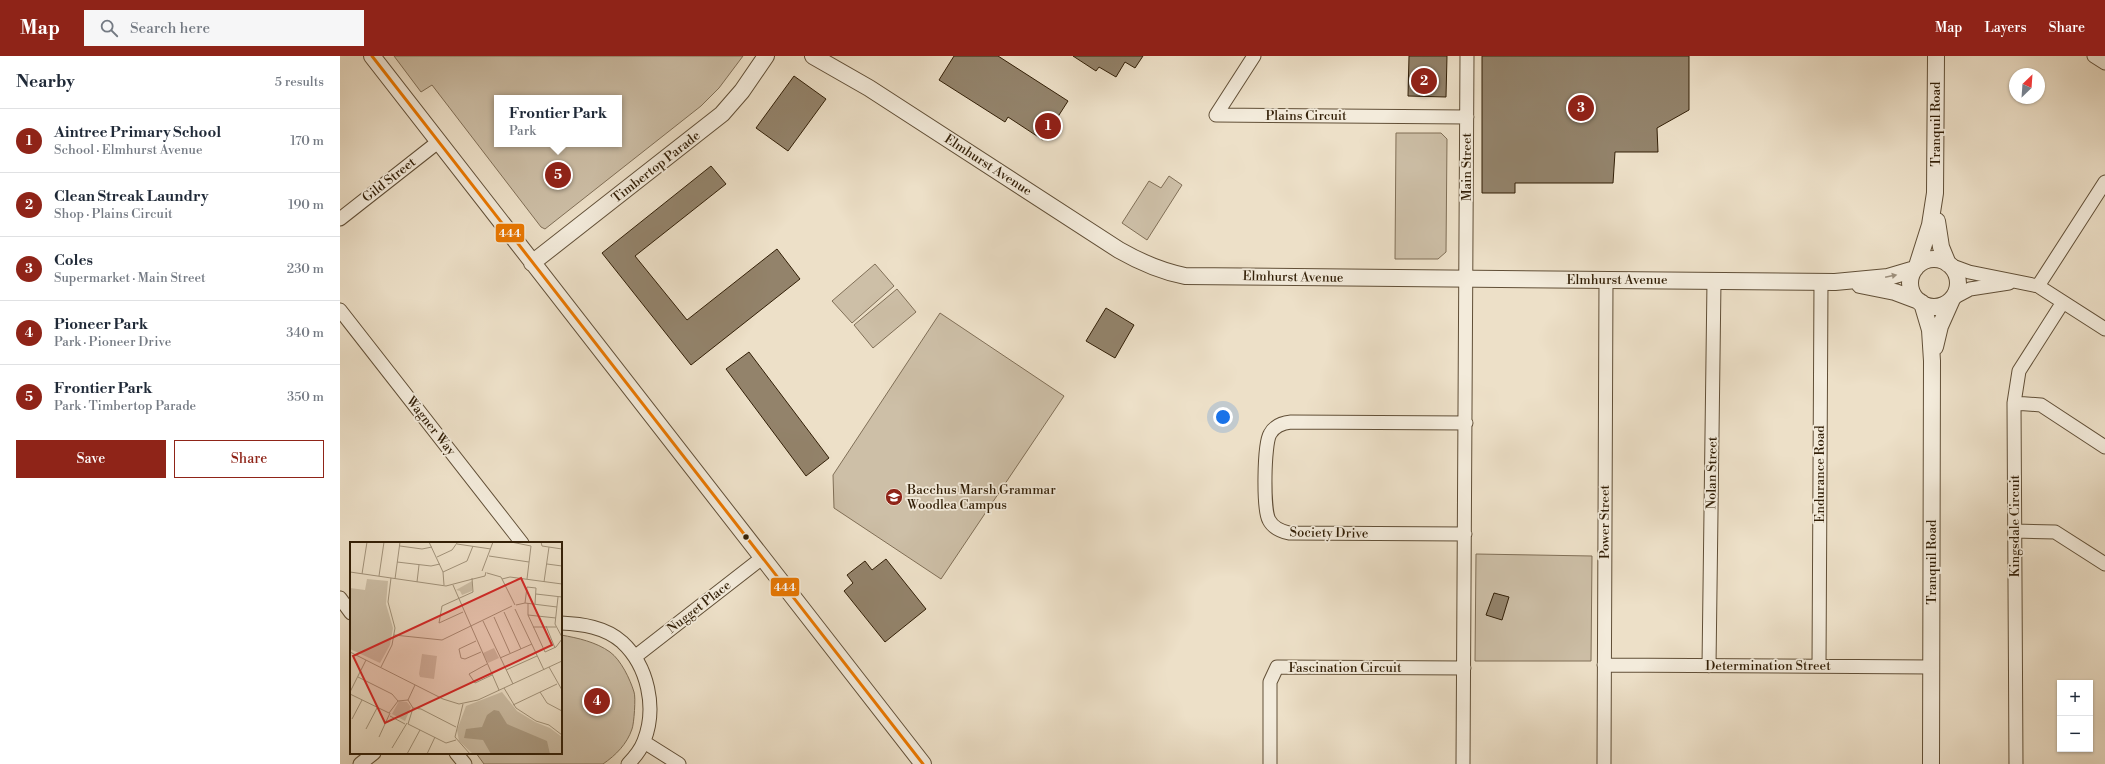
<!DOCTYPE html>
<meta charset="utf-8">
<style>
body{margin:0;font-family:"Libre Bodoni",serif;background:#f6f6f7;color:#1f2937}
.controls{position:absolute;right:12px;bottom:12px;display:grid;overflow:hidden;border-radius:0px;box-shadow:0 1px 3px #0004}
.controls button{width:36px;height:36px;display:grid;place-items:center;padding:0;border:0;border-bottom:1px solid #e0e1e3;background:#fff;color:#1f2937;font:20px sans-serif}
.compass{position:absolute;left:1669px;top:12px;width:36px;height:36px;border-radius:50%;background:#fff;box-shadow:0 1px 3px #0004;rotate:25deg}
.you{position:absolute;left:883px;top:361px;width:14px;height:14px;margin:-10px;border:3px solid #fff;border-radius:50%;background:#1a73e8;box-shadow:0 0 0 6px #1a73e833}
.badge{display:grid;place-items:center;width:26px;height:26px;border-radius:50%;background:#8f2418;color:#fff;font-size:13px;font-weight:700}
.pin{position:absolute;translate:-50% -50%;border:2px solid #fff;box-shadow:0 1px 4px #0006}
.popup{position:absolute;left:154px;top:39px;width:128px;height:52px;box-sizing:border-box;display:grid;place-content:center;border-radius:0px;background:#fff;filter:drop-shadow(0 1px 3px #0005);font-size:13px;white-space:nowrap;color:#747a83}
.popup b{font-size:15px;color:#1f2937}
.popup::after{content:'';position:absolute;left:50%;top:100%;margin-left:-8px;border:8px solid transparent;border-top-color:#fff}
.list{margin:0;padding:0;list-style:none}
h2{display:flex;justify-content:space-between;align-items:center;height:52px;margin:0;padding:0 16px;font-size:17px}
h2 small{font-size:13px;font-weight:400;color:#747a83}
.list li{display:grid;grid-template-columns:26px 1fr auto;gap:12px;align-items:center;box-sizing:border-box;height:64px;padding:0 16px;border-top:1px solid #e0e1e3}
.list b{display:block;font-size:15px;white-space:nowrap}
.list p{margin:0;font-size:13px;white-space:nowrap;color:#747a83}
.list em{font-size:13px;font-style:normal;color:#747a83}
.actions{display:flex;gap:8px;padding:12px 16px}
.actions a{flex:1;padding:9px 0;border:1px solid #8f2418;border-radius:0px;text-align:center;font-size:14px;color:#8f2418}
.actions .main{background:#8f2418;color:#fff}
.icon{flex:none;width:22px;height:22px;fill:none;stroke:currentColor;stroke-width:2;stroke-linecap:round;stroke-linejoin:round}
.map{position:relative;flex:none;width:1765px;height:708px;overflow:hidden}
header{display:flex;align-items:center;gap:24px;box-sizing:border-box;height:56px;padding:0 20px;background:#8f2418;color:#fff}
header strong{font-size:19px}
nav{display:flex;gap:22px;margin-inline-start:auto;font-size:14px}
.search{width:280px;height:36px;background:#f6f6f7;display:flex;align-items:center;gap:10px;box-sizing:border-box;padding:0 14px;border-radius:0px;color:#747a83;font-size:15px}
main{display:flex}
aside{flex:1;background:#fff}
.map>svg:first-child{display:block}
.green{fill:#cdbfa7;stroke:#806f57;fill-rule:evenodd}
.building{fill:#93836b;stroke:#321f07}
.lines{fill:none;stroke-linecap:round;stroke-linejoin:round}
.minor-casing{stroke:#614f37;stroke-width:15}
.tertiary-casing{stroke:#614f37;stroke-width:18}
.minor{stroke:#f3ebdb;stroke-width:13}
.tertiary{stroke:#f3ebdb;stroke-width:16}
.bus-1-casing{stroke:#f3ebdb;stroke-width:6}
.bus-1{stroke:#ea7801;stroke-width:3}
.oneway{fill:#9c8f7c}
.bus-dot{fill:#321f07;stroke:#f3ebdb;stroke-width:1.5}
.labels{text-anchor:middle;dominant-baseline:central;stroke-width:3.5;stroke-linejoin:round;paint-order:stroke}
.street-label{font-size:13px;fill:#321f07;stroke:#f3ebdb}
.poi-label{font-size:13px;fill:#321f07;stroke:#f3ebdb;text-anchor:start}
.inset-road{fill:none;stroke:#a2937b;stroke-width:1}
.view{fill:#d62828;fill-opacity:0.15;stroke:#d62828;stroke-width:2}
.inset-edge{fill:none;stroke:#321f07;stroke-width:2}
.line-badge{stroke:#f3ebdb;stroke-width:1.5}
.badge-label{font-size:11px;text-anchor:middle;font-weight:bold;fill:#fff}
</style>
<header>
<strong>Map</strong>
<div class="search"><svg class="icon" aria-label="search" viewBox="0 0 24 24"><circle cx="10" cy="10" r="6"/><path d="M15 15l6 6"/></svg>Search here</div>
<nav><a>Map</a><a>Layers</a><a>Share</a></nav>
</header>
<main>
<aside>
<h2>Nearby<small>5 results</small></h2>
<ul class="list">
<li><span class="badge">1</span><div><b>Aintree Primary School</b><p>School · Elmhurst Avenue</p></div><em>170 m</em></li>
<li><span class="badge">2</span><div><b>Clean Streak Laundry</b><p>Shop · Plains Circuit</p></div><em>190 m</em></li>
<li><span class="badge">3</span><div><b>Coles</b><p>Supermarket · Main Street</p></div><em>230 m</em></li>
<li><span class="badge">4</span><div><b>Pioneer Park</b><p>Park · Pioneer Drive</p></div><em>340 m</em></li>
<li><span class="badge">5</span><div><b>Frontier Park</b><p>Park · Timbertop Parade</p></div><em>350 m</em></li>
</ul>
<div class="actions"><a class="main">Save</a><a>Share</a></div>
</aside>
<div class="map">
<svg width="1765" height="708" viewBox="0 0 1765 708">
<rect width="100%" height="100%" fill="#ede0c8"/>
<filter id="stains"><feTurbulence type="fractalNoise" baseFrequency=".005" numOctaves="4"/><feColorMatrix values="0 0 0 0 .2 0 0 0 0 .09 0 0 0 0 .02 0 0 0 .5 -.17"/></filter>
<radialGradient id="worn" r=".72"><stop offset=".6" stop-color="#630" stop-opacity="0"/><stop offset="1" stop-color="#630" stop-opacity=".3"/></radialGradient>
<!-- green -->
<path class="green" d="M 54,0 L 403,0 L 379,32 L 361,50 L 205,173 L 201,171 L 92,29 L 81,36 ZM 157,42 L 279,42 L 279,88 L 157,88 Z
M 1056,77 L 1101,77 L 1107,83 L 1106,196 L 1098,203 L 1055,203 Z
M 829,120 L 842,129 L 807,184 L 782,167 L 809,125 L 821,132 Z
M 535,208 L 554,230 L 512,267 L 492,245 Z
M 557,233 L 576,256 L 533,292 L 514,269 Z
M 600,257 L 724,340 L 601,523 L 494,452 L 493,419 Z
M 1136,498 L 1252,500 L 1251,605 L 1135,605 Z
M 221,579 C 238,582 256,586 270,596 C 281,604 290,623 294,636 C 296,641 294,668 292,673 C 287,688 276,699 263,708 L 144,708 L 136,697 L 221,697 Z"/>
<!-- building -->
<path class="building" d="M 614,0 L 658,0 L 728,45 L 703,84 L 668,61 L 665,66 L 599,24 Z
M 733,0 L 803,0 L 795,12 L 785,6 L 776,21 L 759,11 L 756,15 Z
M 1069,0 L 1107,0 L 1106,41 L 1068,40 Z
M 1142,0 L 1349,0 L 1349,54 L 1317,72 L 1318,96 L 1275,96 L 1273,127 L 1175,127 L 1175,137 L 1142,137 Z
M 454,20 L 486,43 L 448,95 L 416,72 Z
M 371,110 L 386,128 L 295,200 L 347,264 L 437,193 L 460,223 L 351,309 L 262,197 Z
M 766,252 L 794,269 L 775,302 L 746,285 Z
M 409,296 L 489,402 L 466,420 L 386,313 Z
M 546,503 L 586,553 L 545,586 L 504,535 L 513,527 L 507,519 L 525,505 L 532,514 Z
M 1154,537 L 1169,541 L 1162,564 L 1146,559 Z"/>
<g class="lines">
<defs>
<path id="minor" d="M 914,0 L 876,59 L 1127,61
M 1754,0 L 1765,7
M 0,163 L 98,86
M 1610,209 L 1629,216 L 1698,230 L 1765,273
M 1698,230 L 1765,126
M 1613,242 L 1630,233 L 1669,227
M 0,254 L 182,487
M 1674,347 L 1701,349 L 1765,391
M 1675,475 L 1715,476 L 1765,508
M 1125,478 L 949,477 C 940,475 933,472 929,464 C 923,453 924,388 930,378 C 934,370 942,367 951,366 L 1126,367
M 0,542 L 11,557
M 221,567 C 242,568 265,571 282,586 C 308,610 317,652 304,685 C 301,693 294,702 288,708
M 296,600 L 422,502
M 1264,609 L 1591,611
M 1369,610 L 1374,225
M 1479,610 L 1481,226
M 304,686 L 339,708
M 116,697 L 125,708
M 20,708 L 34,697
M 930,708 L 930,626 L 937,611 L 1124,612
M 1123,708 L 1127,0
M 1264,708 L 1266,224
M 1676,708 L 1674,347 L 1679,315 L 1723,246"/>
<path id="tertiary" d="M 32,0 L 583,708
M 473,0 L 529,32 L 779,194 C 800,206 820,215 845,220 L 1495,226 L 1548,221 L 1575,213
M 1597,165 L 1601,191 L 1608,208
M1570 227a24 24 0 1 1 48 0a24 24 0 1 1-48 0Z
M 192,207 L 382,58 L 402,35 L 426,0
M 1577,210 L 1590,169 L 1595,137 L 1596,0
M 1520,229 L 1555,236 L 1579,245
M 1582,247 L 1590,274 L 1592,305 L 1591,708
M 1595,291 L 1600,270 L 1612,243"/>
</defs>
<!-- minor casing -->
<use href="#minor" class="minor-casing"/>
<!-- tertiary casing -->
<use href="#tertiary" class="tertiary-casing"/>
<!-- minor -->
<use href="#minor" class="minor"/>
<!-- tertiary -->
<use href="#tertiary" class="tertiary"/>
<defs>
<path id="bus-1" d="M 32,0 L 583,708"/>
</defs>
<!-- bus-1 casing -->
<use href="#bus-1" class="bus-1-casing"/>
<!-- bus-1 -->
<use href="#bus-1" class="bus-1"/>
</g>
<!-- one-way arrows -->
<defs><path id="oneway-solid" d="M-6-.8H1V-3.2L6.5 0L1 3.2V.8H-6Z"/></defs>
<use class="oneway" href="#oneway-solid" transform="translate(1551 220) rotate(-12)"/>
<!-- icons -->
<defs>
<symbol id="school-disc" viewBox="-11 -11 22 22"><circle r="9.5" fill="#8f2418" stroke="#f3ebdb"/><path d="M0-5L7-2L0 1L-7-2ZM-4 1L0 2.5L4 1V4Q0 6-4 4Z" fill="#fff"/></symbol>
</defs>
<g fill-rule="evenodd">
<use href="#school-disc" x="544" y="431" width="20" height="20"/>
</g>
<!-- markers -->
<circle class="bus-dot" cx="406" cy="481" r="3.5"/>
<g class="labels">
<!-- street labels -->
<g class="street-label">
<text x="966" y="60">Plains Circuit</text>
<text transform="translate(1596 68) rotate(-90)">Tranquil Road</text>
<text transform="translate(648 109) rotate(33)">Elmhurst Avenue</text>
<text transform="translate(316 111) rotate(-38)">Timbertop Parade</text>
<text transform="translate(1127 111) rotate(-90)">Main Street</text>
<text transform="translate(49 124) rotate(-38)">Gild Street</text>
<text transform="translate(953 221) rotate(1)">Elmhurst Avenue</text>
<text x="1277" y="224">Elmhurst Avenue</text>
<text transform="translate(91 370) rotate(52)">Wagner Way</text>
<text transform="translate(1372 417) rotate(-89)">Nolan Street</text>
<text transform="translate(1480 418) rotate(-90)">Endurance Road</text>
<text transform="translate(1265 466) rotate(-90)">Power Street</text>
<text transform="translate(1675 470) rotate(-90)">Kingsdale Circuit</text>
<text transform="translate(989 477) rotate(1)">Society Drive</text>
<text transform="translate(1592 506) rotate(-90)">Tranquil Road</text>
<text transform="translate(359 551) rotate(-38)">Nugget Place</text>
<text x="1428" y="610">Determination Street</text>
<text x="1005" y="612">Fascination Circuit</text>
</g>
<!-- poi labels -->
<g class="poi-label">
<text x="567" y="434">Bacchus Marsh Grammar<tspan x="567" dy="15">Woodlea Campus</tspan></text>
</g>
</g>
<!-- overview -->
<g transform="translate(10 486)">
<rect width="212" height="212" fill="#ede0c8"/>
<path d="M 17,37 L 38,39 L 36,62 L 43,86 L 40,103 L 30,121 L 0,107 L 0,46 L 15,48 ZM 122,39 L 122,49 L 112,53 L 110,49 L 106,48 ZM 144,106 L 149,116 L 138,121 L 133,111 ZM 72,112 L 87,114 L 84,137 L 70,135 L 69,132 ZM 152,150 L 167,169 L 185,180 L 200,186 L 212,195 L 212,212 L 123,212 L 109,199 L 107,188 L 116,164 ZM 49,159 L 57,160 L 61,165 L 55,179 L 42,172 Z" fill="#cdbfa7"/>
<path d="M 144,168 L 149,169 L 157,182 L 197,199 L 200,212 L 141,212 L 133,198 L 114,196 L 116,187 L 132,185 L 137,173 Z" fill="#ad9e86"/>
<path class="inset-road" d="M 79,0 L 93,30 L 94,43M 161,0 L 181,4 L 177,37M 191,0 L 192,4 L 212,7M 107,2 L 141,7M 50,4 L 72,7 L 82,5M 139,14 L 179,20M 87,15 L 102,8 L 107,1M 47,20 L 81,24 L 90,22M 197,22 L 212,24M 132,29 L 143,0M 0,30 L 96,44 L 115,39M 93,30 L 117,19 L 123,4M 137,31 L 151,35 L 165,63M 12,32 L 17,0M 29,34 L 34,0M 45,37 L 50,0M 152,37 L 160,35 L 212,42M 115,39 L 135,34 L 136,30M 67,40 L 69,23M 194,40 L 199,5M 103,43 L 149,148M 186,52 L 212,55M 208,55 L 205,82 L 212,95M 175,61 L 177,45 L 186,46 L 185,62M 178,61 L 178,73 L 195,110 L 206,105 L 212,97M 166,63 L 175,61 L 207,65M 165,67 L 194,128M 113,70 L 89,81 L 92,64 L 123,50 L 122,36M 154,70 L 171,107M 178,73 L 206,76M 144,75 L 160,111M 133,79 L 163,142M 196,84 L 205,106M 183,85 L 206,85M 44,93 L 92,98 L 162,64M 126,99 L 109,107 L 111,116 L 115,117 L 131,110M 0,110 L 93,157 L 109,162 L 128,158 L 212,119M 150,116 L 182,102M 137,122 L 119,132 L 125,141 L 142,133M 31,125 L 42,103 L 45,86 L 38,60 L 41,36M 199,125 L 212,148M 156,128 L 187,114M 8,135 L 42,152 L 48,159M 154,146 L 166,166 L 186,179 L 199,183 L 212,193M 0,150 L 16,118M 190,150 L 197,161 L 212,169M 0,152 L 39,171 L 48,159 L 58,158 L 63,166 L 58,182 L 96,201 L 106,198M 58,158 L 65,143M 113,162 L 105,195 L 120,212M 163,163 L 207,142M 63,166 L 71,167 L 106,185M 40,174 L 55,182M 2,177 L 12,158M 16,187 L 27,166M 29,195 L 40,171M 42,206 L 57,181M 57,212 L 70,188M 77,212 L 85,195"/>
<path class="view" d="M 171,36 L 202,103 L 35,181 L 3,114 Z"/>
<rect width="212" height="212" class="inset-edge"/>
</g>
<g class="line-badge">
<rect x="155" y="167" width="30" height="20" rx="4" fill="#ea7801"/>
<rect x="430" y="521" width="30" height="20" rx="4" fill="#ea7801"/>
</g>
<g class="badge-label">
<text x="170" y="181">444</text>
<text x="445" y="535">444</text>
</g>
<rect width="100%" height="100%" filter="url(#stains)"/>
<rect width="100%" height="100%" fill="url(#worn)"/>
</svg>
<div class="controls">
<button>+</button>
<button>−</button>
</div>
<svg class="compass" viewBox="-18 -18 36 36"><path d="M0-13l5 13h-10z" fill="#e53935"/><path d="M0 13l5-13h-10z" fill="#747a83"/></svg>
<div class="you"></div>
<div class="pin badge" style="left:708px;top:70px">1</div>
<div class="pin badge" style="left:1084px;top:25px">2</div>
<div class="pin badge" style="left:1241px;top:52px">3</div>
<div class="pin badge" style="left:257px;top:645px">4</div>
<div class="pin badge" style="left:218px;top:119px">5</div>
<div class="popup"><b>Frontier Park</b>Park</div>
</div>
</main>
